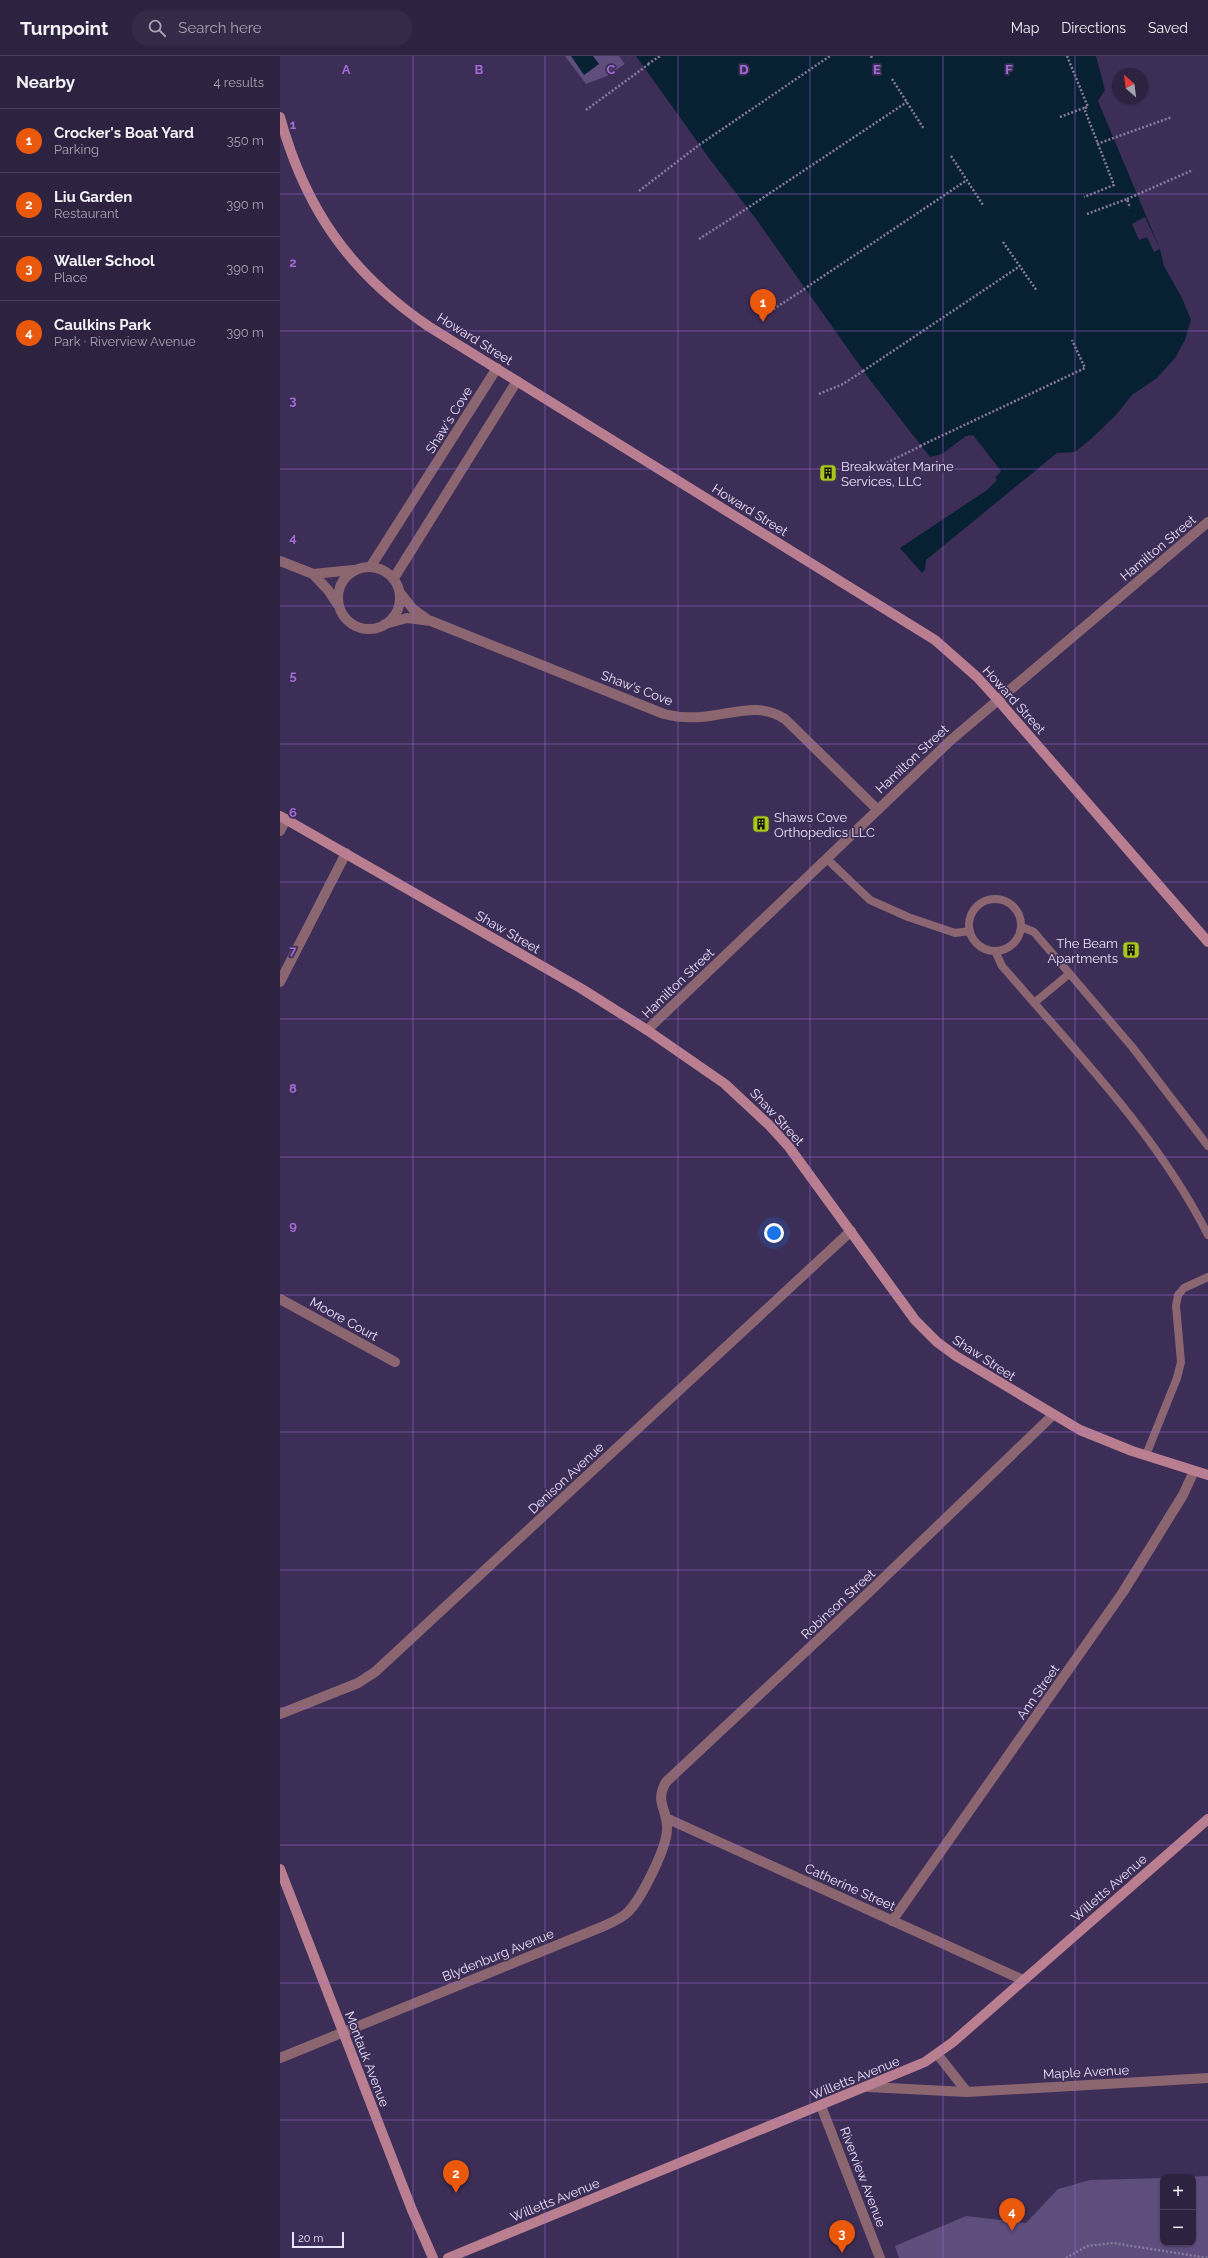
<!DOCTYPE html>
<meta charset="utf-8">
<style>
body{margin:0;font-family:Raleway,sans-serif;background:#362a48;color:#f1f3f6}
.controls{position:absolute;right:12px;bottom:12px;display:grid;overflow:hidden;border-radius:8px;box-shadow:0 1px 3px #0004}
.controls button{width:36px;height:36px;display:grid;place-items:center;padding:0;border:0;border-bottom:1px solid #493f5a;background:#2e2241;color:#f1f3f6;font:20px sans-serif}
.compass{position:absolute;left:832px;top:12px;width:36px;height:36px;border-radius:50%;background:#2e2241;box-shadow:0 1px 3px #0004;rotate:332deg}
.scale{position:absolute;left:12px;bottom:10px;width:52px;box-sizing:border-box;padding-left:4px;border:2px solid #eae1fb;border-top:0;font-size:11px;line-height:14px;white-space:nowrap;color:#eae1fb;-webkit-text-stroke:3px #3d2e57;paint-order:stroke}
.you{position:absolute;left:494px;top:1177px;width:14px;height:14px;margin:-10px;border:3px solid #fff;border-radius:50%;background:#1a73e8;box-shadow:0 0 0 6px #1a73e833}
.badge{display:grid;place-items:center;width:26px;height:26px;border-radius:50%;background:#ea580c;color:#fff;font-size:13px;font-weight:700}
.pin{position:absolute;translate:-50% -33px;filter:drop-shadow(0 1px 2px #0008)}
.pin::after{content:'';position:absolute;top:21px;width:14px;height:12px;background:inherit;clip-path:polygon(0 0,100% 0,50% 100%)}
.list{margin:0;padding:0;list-style:none}
h2{display:flex;justify-content:space-between;align-items:center;height:52px;margin:0;padding:0 16px;font-size:17px}
h2 small{font-size:13px;font-weight:400;color:#a7a4b1}
.list li{display:grid;grid-template-columns:26px 1fr auto;gap:12px;align-items:center;box-sizing:border-box;height:64px;padding:0 16px;border-top:1px solid #493f5a}
.list b{display:block;font-size:15px;white-space:nowrap}
.list p{margin:0;font-size:13px;white-space:nowrap;color:#a7a4b1}
.list em{font-size:13px;font-style:normal;color:#a7a4b1}
.icon{flex:none;width:22px;height:22px;fill:none;stroke:currentColor;stroke-width:2;stroke-linecap:round;stroke-linejoin:round}
.map{position:relative;flex:none;width:928px;height:2202px;overflow:hidden}
header{display:flex;align-items:center;gap:24px;box-sizing:border-box;height:56px;padding:0 20px;background:#2e2241;border-bottom:1px solid #493f5a}
header strong{font-size:19px}
nav{display:flex;gap:22px;margin-inline-start:auto;font-size:14px}
.search{width:280px;height:36px;background:#362a48;display:flex;align-items:center;gap:10px;box-sizing:border-box;padding:0 14px;border-radius:16px;color:#a7a4b1;font-size:15px}
main{display:flex}
aside{flex:1;background:#2e2241}
.map>svg:first-child{display:block}
.green{fill:#5e4d7d}
.water{fill:#082132}
.pier{fill:#3d2e57}
.lines{fill:none;stroke-linecap:round;stroke-linejoin:round}
.path{stroke:#887b9e;stroke-width:2.5;stroke-dasharray:2 2;stroke-linecap:butt}
.lane{stroke:#8b6671;stroke-width:8}
.street{stroke:#8b6671;stroke-width:10}
.secondary{stroke:#b97f90;stroke-width:10}
.grid{fill:none;stroke:#a26bd4;stroke-width:1;stroke-opacity:0.55}
.labels{text-anchor:middle;dominant-baseline:central;stroke-width:3.5;stroke-linejoin:round;paint-order:stroke}
.street-label{font-size:13px;fill:#eae1fb;stroke:#3d2e57}
.poi-label{font-size:13px;fill:#eae1fb;stroke:#3d2e57;text-anchor:start}
.grid-label{font-size:13px;text-anchor:middle;font-weight:bold;fill:#a26bd4;stroke:#3d2e57;stroke-width:3.5;stroke-linejoin:round;paint-order:stroke}
</style>
<header>
<strong>Turnpoint</strong>
<div class="search"><svg class="icon" aria-label="search" viewBox="0 0 24 24"><circle cx="10" cy="10" r="6"/><path d="M15 15l6 6"/></svg>Search here</div>
<nav><a>Map</a><a>Directions</a><a>Saved</a></nav>
</header>
<main>
<aside>
<h2>Nearby<small>4 results</small></h2>
<ul class="list">
<li><span class="badge">1</span><div><b>Crocker's Boat Yard</b><p>Parking</p></div><em>350 m</em></li>
<li><span class="badge">2</span><div><b>Liu Garden</b><p>Restaurant</p></div><em>390 m</em></li>
<li><span class="badge">3</span><div><b>Waller School</b><p>Place</p></div><em>390 m</em></li>
<li><span class="badge">4</span><div><b>Caulkins Park</b><p>Park · Riverview Avenue</p></div><em>390 m</em></li>
</ul>
</aside>
<div class="map">
<svg width="928" height="2202" viewBox="0 0 928 2202">
<rect width="100%" height="100%" fill="#3d2e57"/>
<!-- green -->
<path class="green" d="M 285,0 L 344,0 L 348,6 L 327,20 L 306,28 Z
M 928,2120 L 928,2202 L 619,2202 L 615,2190 L 686,2160 L 746,2167 L 778,2133 L 810,2124 L 883,2122 L 883,2187 L 913,2187 L 913,2121 L 902,2121 Z"/>
<!-- water -->
<path class="water" d="M 291,0 L 313,0 L 319,8 L 304,19 Z
M 341,0 L 816,0 L 825,34 L 818,45 L 880,193 L 884,210 L 902,242 L 911,264 L 905,284 L 895,302 L 877,322 L 852,339 L 836,359 L 812,382 L 795,396 L 777,397 L 646,504 L 645,514 L 642,517 L 620,492 L 707,434 L 717,424 L 715,422 L 721,415 L 698,386 L 658,415 Z"/>
<!-- pier -->
<path class="pier" d="M 339,0 L 356,0 L 429,102 L 476,163 L 590,324 L 650,401 L 662,398 L 686,380 L 693,379 L 708,398 L 705,398 L 698,388 L 659,416 L 649,416 L 644,412 L 575,325 Z
M 865,161 L 880,193 L 874,196 L 867,181 L 859,184 L 852,168 Z"/>
<g class="lines">
<!-- path -->
<path class="path" d="M 591,0 L 592,2
M 787,0 L 808,51 L 804,52
M 368,8 L 380,0
M 612,23 L 644,73
M 306,54 L 369,8
M 780,61 L 804,52 L 834,129 L 804,141
M 817,88 L 892,61
M 419,89 L 550,0
M 671,100 L 703,149
M 359,135 L 419,89
M 847,143 L 913,114
M 466,153 L 627,46
M 807,158 L 847,143 L 850,152
M 419,183 L 466,153
M 723,186 L 757,235
M 527,231 L 687,124
M 480,262 L 526,232
M 583,315 L 740,210
M 539,338 L 563,328 L 583,315
M 640,390 L 805,312 L 792,284
M 596,412 L 641,390
M 786,2202 L 807,2190 L 833,2187 L 928,2202"/>
<!-- lane -->
<path class="lane" d="M 547,803 L 590,844 L 628,861 L 675,877 L 690,875
M689 869a26 26 0 1 1 52 0a26 26 0 1 1-52 0Z
M 742,871 L 754,876 L 853,992 L 928,1090
M 715,895 L 722,910 C 795,995 877,1078 928,1179
M 754,947 L 789,918
M 866,1399 L 897,1322 L 901,1306 L 896,1250 L 898,1239 L 904,1232 L 928,1221"/>
<!-- street -->
<path class="street" d="M 0,505 L 33,518 L 73,514
M 91,510 L 217,312
M58 542a31 31 0 1 1 62 0a31 31 0 1 1-62 0Z
M 33,518 L 48,534 L 58,549
M 114,522 L 237,325
M 121,538 L 133,553 L 147,563
M 105,568 L 127,562 L 151,565 L 384,658 C 396,661 408,662 421,661 C 451,659 478,645 505,663 L 598,754
M 0,775 L 6,763
M 0,926 L 66,797
M 367,974 L 671,684 L 928,466
M 0,1243 L 115,1306
M 0,1658 L 78,1627 L 95,1616 L 571,1175
M 386,1762 L 743,1924
M 612,1865 L 843,1536 L 903,1439 L 914,1415
M 658,1999 L 687,2036
M 0,2002 L 324,1870 C 332,1866 341,1863 348,1856 C 361,1843 387,1792 387,1773 C 388,1753 374,1747 386,1726 L 586,1539 L 773,1359
M 588,2031 L 687,2036 L 928,2022
M 541,2050 L 600,2202"/>
<!-- secondary -->
<path class="secondary" d="M 0,61 C 25,152 69,216 148,270 L 655,584 L 697,621 L 718,644 L 928,886
M 0,760 L 302,933 L 367,974 L 445,1028 L 489,1069 L 509,1091 L 635,1264 L 657,1286 L 676,1300 L 800,1374 L 852,1395 L 928,1419
M 0,1813 L 132,2154 L 153,2202
M 168,2202 L 645,2006 L 673,1986 L 928,1763"/>
</g>
<!-- grid -->
<path class="grid" d="M 133,0 L 133,2202M 265,0 L 265,2202M 398,0 L 398,2202M 530,0 L 530,2202M 663,0 L 663,2202M 795,0 L 795,2202M 0,138 L 928,138M 0,275 L 928,275M 0,413 L 928,413M 0,550 L 928,550M 0,688 L 928,688M 0,826 L 928,826M 0,963 L 928,963M 0,1101 L 928,1101M 0,1239 L 928,1239M 0,1376 L 928,1376M 0,1514 L 928,1514M 0,1652 L 928,1652M 0,1789 L 928,1789M 0,1927 L 928,1927M 0,2064 L 928,2064"/>
<!-- icons -->
<defs>
<symbol id="building-square" viewBox="-11 -11 22 22"><rect x="-9" y="-9" width="18" height="18" rx="4" fill="#a9c719" stroke="#3d2e57"/><path d="M-4-6H4V6H1V3H-1V6H-4ZM-2.5-4.3h1.7v1.8h-1.7ZM.8-4.3h1.7v1.8H.8ZM-2.5-1h1.7V.8h-1.7ZM.8-1h1.7V.8H.8Z" fill="#111"/></symbol>
</defs>
<g fill-rule="evenodd">
<use href="#building-square" x="538" y="407" width="20" height="20"/>
<use href="#building-square" x="471" y="758" width="20" height="20"/>
<use href="#building-square" x="841" y="884" width="20" height="20"/>
</g>
<g class="labels">
<!-- street labels -->
<g class="street-label">
<text transform="translate(195 283) rotate(32)">Howard Street</text>
<text transform="translate(169 364) rotate(-58)">Shaw's Cove</text>
<text transform="translate(470 454) rotate(32)">Howard Street</text>
<text transform="translate(878 492) rotate(-40)">Hamilton Street</text>
<text transform="translate(357 632) rotate(21)">Shaw's Cove</text>
<text transform="translate(734 644) rotate(48)">Howard Street</text>
<text transform="translate(632 703) rotate(-43)">Hamilton Street</text>
<text transform="translate(228 876) rotate(30)">Shaw Street</text>
<text transform="translate(398 927) rotate(-44)">Hamilton Street</text>
<text transform="translate(497 1061) rotate(47)">Shaw Street</text>
<text transform="translate(64 1263) rotate(29)">Moore Court</text>
<text transform="translate(704 1302) rotate(33)">Shaw Street</text>
<text transform="translate(286 1422) rotate(-43)">Denison Avenue</text>
<text transform="translate(558 1548) rotate(-43)">Robinson Street</text>
<text transform="translate(758 1636) rotate(-55)">Ann Street</text>
<text transform="translate(570 1831) rotate(24)">Catherine Street</text>
<text transform="translate(829 1832) rotate(-41)">Willetts Avenue</text>
<text transform="translate(218 1899) rotate(-22)">Blydenburg Avenue</text>
<text transform="translate(87 2003) rotate(69)">Montauk Avenue</text>
<text transform="translate(806 2016) rotate(-3)">Maple Avenue</text>
<text transform="translate(575 2022) rotate(-22)">Willetts Avenue</text>
<text transform="translate(583 2121) rotate(69)">Riverview Avenue</text>
<text transform="translate(275 2144) rotate(-22)">Willetts Avenue</text>
</g>
<!-- poi labels -->
<g class="poi-label">
<text x="561" y="410">Breakwater Marine<tspan x="561" dy="15">Services, LLC</tspan></text>
<text x="494" y="761">Shaws Cove<tspan x="494" dy="15">Orthopedics LLC</tspan></text>
<text x="838" y="887" text-anchor="end">The Beam<tspan x="838" dy="15">Apartments</tspan></text>
</g>
</g>
<g class="grid-label">
<text x="66" y="18">A</text>
<text x="199" y="18">B</text>
<text x="331" y="18">C</text>
<text x="464" y="18">D</text>
<text x="597" y="18">E</text>
<text x="729" y="18">F</text>
<text x="13" y="73">1</text>
<text x="13" y="211">2</text>
<text x="13" y="349">3</text>
<text x="13" y="486">4</text>
<text x="13" y="624">5</text>
<text x="13" y="761">6</text>
<text x="13" y="899">7</text>
<text x="13" y="1037">8</text>
<text x="13" y="1174">9</text>
</g>
</svg>
<div class="controls">
<button>+</button>
<button>−</button>
</div>
<svg class="compass" viewBox="-18 -18 36 36"><path d="M0-13l5 13h-10z" fill="#e53935"/><path d="M0 13l5-13h-10z" fill="#a7a4b1"/></svg>
<div class="scale">20 m</div>
<div class="you"></div>
<div class="pin badge" style="left:483px;top:266px">1</div>
<div class="pin badge" style="left:176px;top:2137px">2</div>
<div class="pin badge" style="left:562px;top:2197px">3</div>
<div class="pin badge" style="left:732px;top:2175px">4</div>
</div>
</main>
